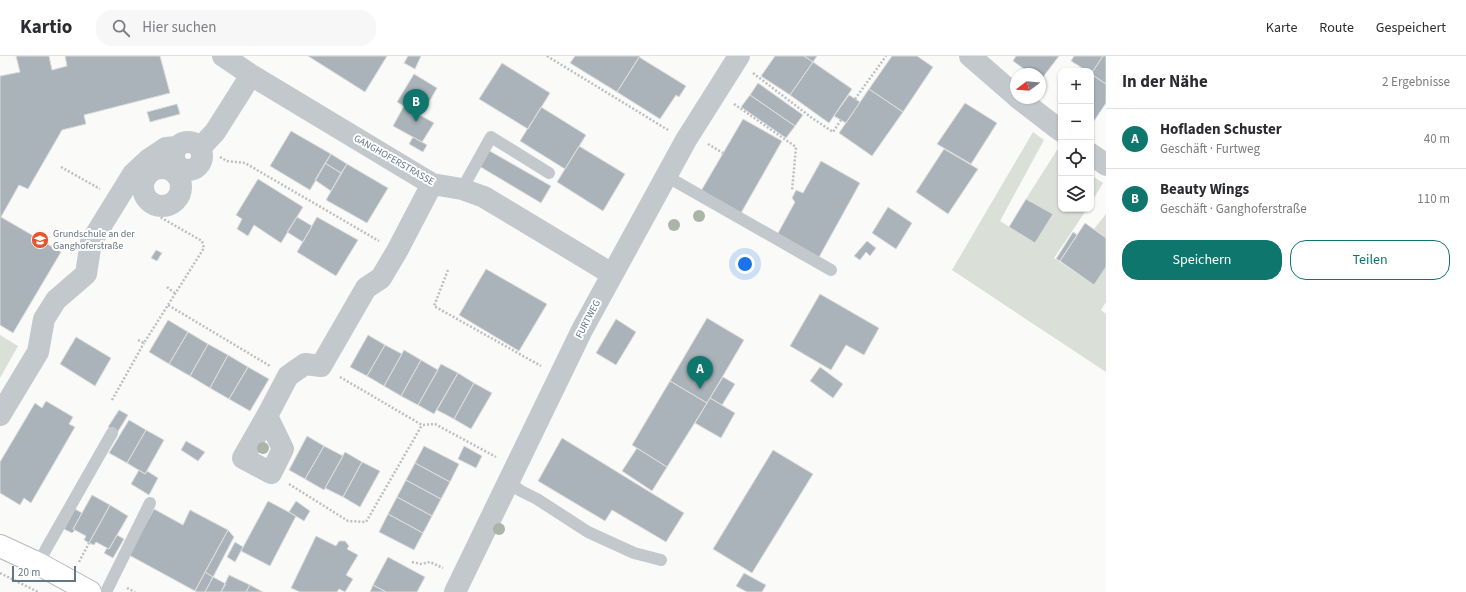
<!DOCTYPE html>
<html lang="de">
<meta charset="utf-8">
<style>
body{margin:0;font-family:"Source Sans 3",sans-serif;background:#f7f7f7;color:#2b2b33}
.controls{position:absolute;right:12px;top:12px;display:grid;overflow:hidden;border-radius:8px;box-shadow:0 1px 3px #0004}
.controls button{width:36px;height:36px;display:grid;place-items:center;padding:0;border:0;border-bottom:1px solid #e1e1e2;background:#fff;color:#2b2b33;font:20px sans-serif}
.compass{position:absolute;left:1010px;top:12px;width:36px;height:36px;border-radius:50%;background:#fff;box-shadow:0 1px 3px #0004;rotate:254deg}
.scale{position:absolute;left:12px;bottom:10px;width:64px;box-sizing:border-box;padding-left:4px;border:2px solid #657683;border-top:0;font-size:11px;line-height:14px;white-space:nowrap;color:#657683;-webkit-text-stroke:3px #fff;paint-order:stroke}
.you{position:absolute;left:745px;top:208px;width:14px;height:14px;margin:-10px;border:3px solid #fff;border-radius:50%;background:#1a73e8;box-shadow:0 0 0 6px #1a73e833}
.badge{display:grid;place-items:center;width:26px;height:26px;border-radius:50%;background:#0f766e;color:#fff;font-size:13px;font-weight:700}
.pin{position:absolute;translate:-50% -33px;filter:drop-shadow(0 1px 2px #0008)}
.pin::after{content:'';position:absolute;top:21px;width:14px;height:12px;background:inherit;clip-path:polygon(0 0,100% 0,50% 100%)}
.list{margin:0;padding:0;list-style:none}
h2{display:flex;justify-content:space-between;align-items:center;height:52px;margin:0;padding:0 16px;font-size:17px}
h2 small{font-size:13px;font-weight:400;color:#7c7c81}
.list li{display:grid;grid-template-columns:26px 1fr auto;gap:12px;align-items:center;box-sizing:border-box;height:60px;padding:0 16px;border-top:1px solid #e1e1e2}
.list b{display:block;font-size:15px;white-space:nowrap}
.list p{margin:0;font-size:13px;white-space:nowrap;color:#7c7c81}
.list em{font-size:13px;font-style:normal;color:#7c7c81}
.actions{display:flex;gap:8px;padding:12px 16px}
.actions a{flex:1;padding:9px 0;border:1px solid #0f766e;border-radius:16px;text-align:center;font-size:14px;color:#0f766e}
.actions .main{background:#0f766e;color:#fff}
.icon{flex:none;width:22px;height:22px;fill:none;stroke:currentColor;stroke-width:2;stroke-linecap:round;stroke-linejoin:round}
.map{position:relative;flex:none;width:1106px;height:536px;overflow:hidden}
header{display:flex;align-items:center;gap:24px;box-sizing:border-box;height:56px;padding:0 20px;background:#fff;border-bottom:1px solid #e1e1e2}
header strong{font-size:19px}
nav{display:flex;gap:22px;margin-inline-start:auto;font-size:14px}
.search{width:280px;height:36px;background:#f7f7f7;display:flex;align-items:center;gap:10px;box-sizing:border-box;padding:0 14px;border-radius:16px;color:#7c7c81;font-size:15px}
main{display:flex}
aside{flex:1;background:#fff}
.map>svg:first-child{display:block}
.green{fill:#dadfd7}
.building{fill:#aab3b9;stroke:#dcdcda}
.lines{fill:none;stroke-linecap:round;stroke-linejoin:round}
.secondary-casing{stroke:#b3babf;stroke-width:24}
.path{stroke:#bbbfc2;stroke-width:2.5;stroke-dasharray:2 2;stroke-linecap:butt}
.service{stroke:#c3c8cc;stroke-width:12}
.minor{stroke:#c3c8cc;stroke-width:22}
.secondary{stroke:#fff;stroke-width:22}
.tree{fill:#aab4a7}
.labels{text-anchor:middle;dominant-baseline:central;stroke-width:4;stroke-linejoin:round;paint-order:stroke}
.street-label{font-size:10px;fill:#657683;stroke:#fff}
.poi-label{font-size:10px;fill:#657683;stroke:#fff;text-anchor:start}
</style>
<header>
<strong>Kartio</strong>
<div class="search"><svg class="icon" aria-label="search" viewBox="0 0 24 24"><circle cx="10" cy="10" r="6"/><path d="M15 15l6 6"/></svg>Hier suchen</div>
<nav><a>Karte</a><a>Route</a><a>Gespeichert</a></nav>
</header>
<main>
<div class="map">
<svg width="1106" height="536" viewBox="0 0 1106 536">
<rect width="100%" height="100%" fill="#fafaf8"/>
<!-- green -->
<path class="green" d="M 1033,76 L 1044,84 L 1000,165 L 1035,187 L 1053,158 L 1026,143 L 1057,94 L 1061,97 L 1061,153 L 1087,153 L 1054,202 L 1094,229 L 1106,210 L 1106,246 L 1101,254 L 1106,258 L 1106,316 L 952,214 Z
M 1091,119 L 1103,127 L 1091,147 Z
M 1106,158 L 1106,182 L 1094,173 Z
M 0,279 L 18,290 L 0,322 Z"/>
<!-- building -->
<path class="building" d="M 16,0 L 49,0 L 52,14 L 67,10 L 65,0 L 160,0 L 170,37 L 84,59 L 86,68 L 62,74 L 28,133 L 19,129 L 1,161 L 61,196 L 13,277 L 0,269 L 0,20 L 20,16 Z
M 308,0 L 387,0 L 365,36 Z
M 408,0 L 421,0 L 415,13 L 404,7 Z
M 575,0 L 640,0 L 617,36 L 570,7 Z
M 775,0 L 804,0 L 813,6 L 790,39 L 761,20 Z
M 804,0 L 817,0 L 813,6 Z
M 892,0 L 917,0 L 933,11 L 903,56 L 869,33 Z
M 1016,0 L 1059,0 L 1040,25 L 1040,18 L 1031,18 L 1013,5 Z
M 1074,0 L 1103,0 L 1091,18 L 1091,15 L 1087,15 L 1071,5 Z
M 1103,0 L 1106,0 L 1106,28 L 1091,18 Z
M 639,1 L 686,30 L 679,41 L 676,39 L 660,63 L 617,36 Z
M 813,6 L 852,33 L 829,67 L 790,39 Z
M 502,7 L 550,37 L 528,73 L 479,43 Z
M 414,18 L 437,32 L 421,60 L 397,46 Z
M 1091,18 L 1106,28 L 1106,47 L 1094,65 L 1091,63 Z
M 758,27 L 803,59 L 795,70 L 750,39 Z
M 869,33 L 903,56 L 872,100 L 839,77 Z
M 750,39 L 795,70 L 786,82 L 741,51 Z
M 849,39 L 860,46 L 846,67 L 834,60 Z
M 965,47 L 997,67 L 971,108 L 937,88 Z
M 177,48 L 180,58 L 150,66 L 147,56 Z
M 404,50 L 434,67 L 422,86 L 393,70 Z
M 541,51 L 586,79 L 565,113 L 520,85 Z
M 743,63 L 782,85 L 741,157 L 701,135 Z
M 291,75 L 331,98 L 310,134 L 270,110 Z
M 413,81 L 427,89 L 423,96 L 409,88 Z
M 579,90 L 625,118 L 603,155 L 557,126 Z
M 944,93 L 978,113 L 948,158 L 916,136 Z
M 488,94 L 551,130 L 541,147 L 479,110 Z
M 331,98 L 347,108 L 341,117 L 325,107 Z
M 821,105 L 860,127 L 818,203 L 777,179 L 795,146 L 792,142 L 796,134 L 803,137 Z
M 325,107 L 341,117 L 331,135 L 315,124 Z
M 347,108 L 388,132 L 367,167 L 326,144 Z
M 258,123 L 303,151 L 281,187 L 254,169 L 248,180 L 237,173 L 242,163 L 236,159 Z
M 1026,143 L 1053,158 L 1035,187 L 1009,171 Z
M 888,151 L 912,167 L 896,193 L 872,177 Z
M 297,161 L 312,170 L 303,186 L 287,176 Z
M 317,161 L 358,184 L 336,220 L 297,196 Z
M 1085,167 L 1106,182 L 1106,211 L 1094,229 L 1060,205 Z
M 1073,176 L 1077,179 L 1060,205 L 1056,203 Z
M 867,185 L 876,192 L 870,200 L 866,196 L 860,204 L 854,200 Z
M 156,194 L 162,197 L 157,205 L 151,202 Z
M 486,213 L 547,248 L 519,295 L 459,259 Z
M 820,238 L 879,272 L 864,299 L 846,289 L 831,314 L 790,290 Z
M 707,262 L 744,284 L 707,347 L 670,325 Z
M 616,263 L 636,276 L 616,309 L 596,297 Z
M 168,264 L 188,276 L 169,308 L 149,296 Z
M 188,276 L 208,288 L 190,320 L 169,308 Z
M 368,279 L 385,289 L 367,320 L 350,311 Z
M 76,281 L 111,302 L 95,330 L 60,308 Z
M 208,288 L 228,299 L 210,332 L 190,320 Z
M 385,289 L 402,298 L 384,330 L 367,320 Z
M 404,294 L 421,304 L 401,340 L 384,330 Z
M 228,299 L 248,311 L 229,343 L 210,332 Z
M 421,304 L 438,314 L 418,349 L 401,340 Z
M 441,308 L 458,317 L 434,358 L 418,349 Z
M 248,311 L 269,323 L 250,355 L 229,343 Z
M 820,311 L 843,328 L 833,342 L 810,325 Z
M 458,317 L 474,327 L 454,363 L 437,354 Z
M 723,321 L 735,328 L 722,349 L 710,342 Z
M 670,325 L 707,347 L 667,411 L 632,389 Z
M 474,327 L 492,337 L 471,373 L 454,363 Z
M 710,342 L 735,357 L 721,382 L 695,367 Z
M 46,345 L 73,361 L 69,368 L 75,371 L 31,447 L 24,442 L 20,449 L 0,437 L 0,406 L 35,347 L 42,352 Z
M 119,354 L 128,359 L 117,377 L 108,371 Z
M 129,364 L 146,374 L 127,407 L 109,397 Z
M 146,374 L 164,384 L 145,418 L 127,407 Z
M 307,380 L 324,390 L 305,423 L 289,414 Z
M 562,382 L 684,457 L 666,486 L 612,454 L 605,465 L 538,425 Z
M 186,385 L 205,396 L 198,405 L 181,394 Z
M 324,390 L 343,400 L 324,434 L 305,423 Z
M 424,390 L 459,408 L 450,426 L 415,407 Z
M 464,390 L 482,400 L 476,412 L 458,403 Z
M 637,392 L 667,411 L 652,435 L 622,415 Z
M 773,394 L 813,418 L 752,517 L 713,493 Z
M 345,396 L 362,406 L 343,441 L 325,432 Z
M 362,406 L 380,415 L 360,451 L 343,441 Z
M 415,407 L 450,426 L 441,443 L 406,424 Z
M 139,414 L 145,418 L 147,415 L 158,422 L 149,439 L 131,428 Z
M 406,424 L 441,443 L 432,460 L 397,441 Z
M 92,439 L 110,449 L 89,487 L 84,484 L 86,480 L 73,473 Z
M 397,441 L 432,460 L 423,477 L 388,458 Z
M 268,445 L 296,460 L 270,510 L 241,495 Z
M 296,445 L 310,455 L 304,465 L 289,456 Z
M 110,449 L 128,460 L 109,493 L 96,486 L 94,489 L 89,487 Z
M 75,453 L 82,457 L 73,473 L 75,474 L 72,477 L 64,473 Z
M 154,453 L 183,469 L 190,454 L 228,474 L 195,535 L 129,499 Z
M 388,458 L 423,477 L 414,494 L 379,476 Z
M 228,474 L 234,481 L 213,521 L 205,516 Z
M 117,479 L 124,483 L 113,502 L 104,497 L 107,492 L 109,493 Z
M 316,480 L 336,490 L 339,485 L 345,485 L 349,490 L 347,493 L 358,499 L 346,519 L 353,523 L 345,536 L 339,533 L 337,536 L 300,536 L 291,532 Z
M 235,486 L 243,491 L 235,506 L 227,501 Z
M 388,501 L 425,521 L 417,536 L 386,536 L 373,529 Z
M 205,516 L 213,521 L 205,536 L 197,536 L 195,535 Z
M 744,517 L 766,529 L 762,536 L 747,536 L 736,530 Z
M 229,519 L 250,529 L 246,536 L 221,536 Z
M 213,521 L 226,528 L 221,536 L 205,536 Z
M 250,529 L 263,536 L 246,536 Z
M 373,529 L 386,536 L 370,536 Z"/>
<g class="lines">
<defs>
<path id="secondary" d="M 0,490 L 39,508 L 90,536"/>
</defs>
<!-- secondary casing -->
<use href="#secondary" class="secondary-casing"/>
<!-- path -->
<path class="path" d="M 547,0 L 668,74
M 753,17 L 812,62 L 833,76 L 841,64
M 855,43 L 886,0
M 734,48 L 796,91 L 792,135
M 708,88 L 723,97
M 220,101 L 227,105 L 245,107 L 379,185
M 61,111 L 100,133
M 158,150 L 160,161 L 202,185 L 204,192 L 168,249
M 448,214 L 434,250 L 541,310
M 167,231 L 176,238
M 138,284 L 144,287 L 168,249 L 270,310
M 340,321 L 422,369 L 435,368 L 496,401
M 112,344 L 144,287
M 289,428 L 348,465 L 366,466 L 422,369
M 79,506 L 89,487
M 412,506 L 421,508 L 430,506 L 443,512
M 0,517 L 38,536
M 127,532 L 135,536"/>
<!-- service -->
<path class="service" d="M 666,120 L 831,214
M 462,133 L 491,81 L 549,117
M 508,426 L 521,435 L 537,443 L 588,476 L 634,497 L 661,504
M 39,508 L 46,493 L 112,377
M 106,536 L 150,447"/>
<!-- minor -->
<path class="minor" d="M 223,0 L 251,19 L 432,128 L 462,133 L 484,141 L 612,218
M 970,0 L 1016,40
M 1018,42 L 1061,75
M174 100a14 14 0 1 1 28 0a14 14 0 1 1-28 0Z
M 200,92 L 215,76 L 251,19
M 1091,98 L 1106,109
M143 131a19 19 0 1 1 38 0a19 19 0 1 1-38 0Z
M 0,359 L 38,296 L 44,263 L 56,244 L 86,218 L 91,186 L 133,118 L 148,104 L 166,92 L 176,91
M 267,360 L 283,393 L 271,417 L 243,402 L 267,360 L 288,320 L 305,308 L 321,310 L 366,232 L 381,222 L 397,195 L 432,128
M 455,536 L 582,274 L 686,84 L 739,0"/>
<!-- secondary -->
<use href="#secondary" class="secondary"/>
</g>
<!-- trees -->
<g class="tree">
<circle cx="699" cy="160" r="6"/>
<circle cx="674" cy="169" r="6"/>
<circle cx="263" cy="392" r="6"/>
<circle cx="499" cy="473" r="6"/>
</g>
<!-- icons -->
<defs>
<symbol id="school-disc" viewBox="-11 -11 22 22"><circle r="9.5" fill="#e4572e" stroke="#fff"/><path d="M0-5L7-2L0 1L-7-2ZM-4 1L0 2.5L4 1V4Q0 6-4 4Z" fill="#fff"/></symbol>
</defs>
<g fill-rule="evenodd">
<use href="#school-disc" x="30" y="174" width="20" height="20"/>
</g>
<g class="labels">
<!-- street labels -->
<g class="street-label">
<text transform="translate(394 104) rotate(30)">GANGHOFERSTRASSE</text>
<text transform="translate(588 263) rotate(-62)">FURTWEG</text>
</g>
<!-- poi labels -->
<g class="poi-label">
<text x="53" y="178">Grundschule an der<tspan x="53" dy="12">Ganghoferstraße</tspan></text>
</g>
</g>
</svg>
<div class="controls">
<button>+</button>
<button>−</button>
<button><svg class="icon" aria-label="locate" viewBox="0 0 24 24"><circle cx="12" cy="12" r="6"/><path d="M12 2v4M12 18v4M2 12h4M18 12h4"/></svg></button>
<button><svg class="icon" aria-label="layers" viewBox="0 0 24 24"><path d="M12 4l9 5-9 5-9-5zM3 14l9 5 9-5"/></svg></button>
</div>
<svg class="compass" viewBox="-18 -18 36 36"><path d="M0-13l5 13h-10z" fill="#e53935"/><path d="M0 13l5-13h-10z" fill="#7c7c81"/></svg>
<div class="scale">20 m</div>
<div class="you"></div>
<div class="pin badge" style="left:700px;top:333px">A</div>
<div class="pin badge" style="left:416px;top:66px">B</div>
</div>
<aside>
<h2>In der Nähe<small>2 Ergebnisse</small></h2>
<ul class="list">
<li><span class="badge">A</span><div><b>Hofladen Schuster</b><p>Geschäft · Furtweg</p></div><em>40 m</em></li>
<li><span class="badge">B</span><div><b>Beauty Wings</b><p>Geschäft · Ganghoferstraße</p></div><em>110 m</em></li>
</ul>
<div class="actions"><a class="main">Speichern</a><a>Teilen</a></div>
</aside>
</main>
